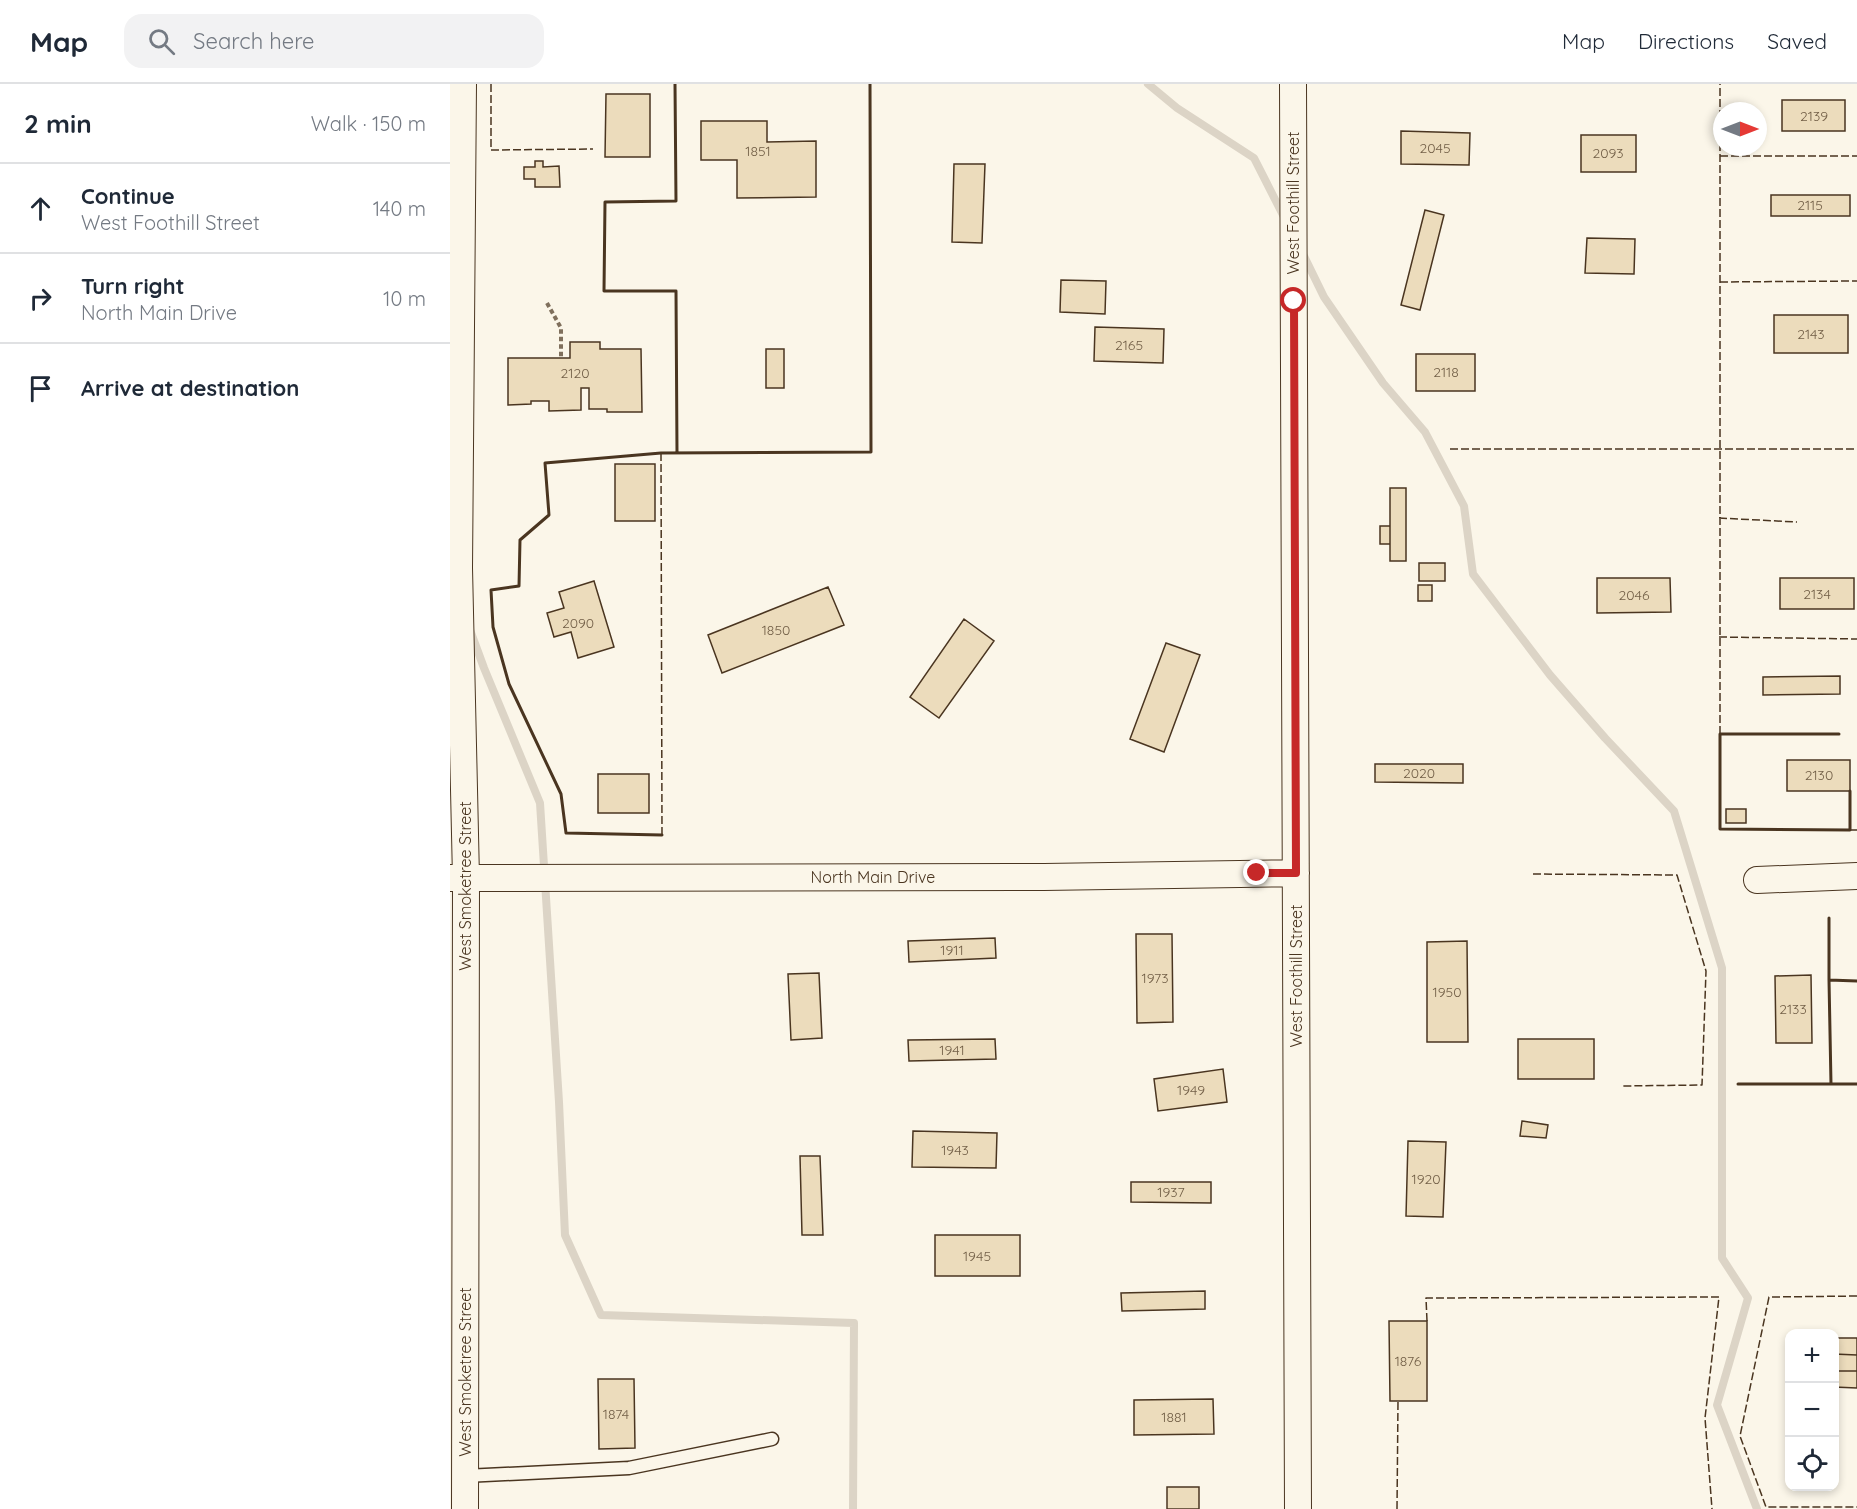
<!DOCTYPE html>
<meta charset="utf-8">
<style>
body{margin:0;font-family:Quicksand,sans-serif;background:#f2f2f3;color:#1f2937}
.controls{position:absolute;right:18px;bottom:18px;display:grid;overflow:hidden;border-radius:12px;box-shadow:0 3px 9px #0003}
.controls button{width:54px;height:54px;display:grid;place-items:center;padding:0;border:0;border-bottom:2px solid #e0e1e3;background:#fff;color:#1f2937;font:30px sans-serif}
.compass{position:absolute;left:1263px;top:18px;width:54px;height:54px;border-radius:50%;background:#fff;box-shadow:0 3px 9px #0003;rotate:90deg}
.stop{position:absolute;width:18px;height:18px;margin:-14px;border:4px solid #c62828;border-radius:50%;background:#fff}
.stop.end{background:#c62828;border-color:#fff;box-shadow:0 2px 6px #0008}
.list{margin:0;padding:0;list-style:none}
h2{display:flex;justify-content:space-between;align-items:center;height:78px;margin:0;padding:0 24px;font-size:26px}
h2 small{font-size:20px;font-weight:400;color:#747a83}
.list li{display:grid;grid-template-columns:39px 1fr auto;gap:18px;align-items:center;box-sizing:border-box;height:90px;padding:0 24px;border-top:2px solid #e0e1e3}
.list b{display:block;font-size:22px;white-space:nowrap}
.list p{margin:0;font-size:20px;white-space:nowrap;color:#747a83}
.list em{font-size:20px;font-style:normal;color:#747a83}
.icon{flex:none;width:33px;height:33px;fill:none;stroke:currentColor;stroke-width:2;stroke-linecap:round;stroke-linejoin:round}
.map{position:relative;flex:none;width:1407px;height:1425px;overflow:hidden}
header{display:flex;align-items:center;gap:36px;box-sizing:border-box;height:84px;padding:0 30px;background:#fff;border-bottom:2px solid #e0e1e3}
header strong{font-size:28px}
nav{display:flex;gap:33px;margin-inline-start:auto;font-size:21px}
.search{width:420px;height:54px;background:#f2f2f3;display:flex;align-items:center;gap:15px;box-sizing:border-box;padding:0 21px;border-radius:18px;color:#747a83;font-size:22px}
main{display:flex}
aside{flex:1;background:#fff}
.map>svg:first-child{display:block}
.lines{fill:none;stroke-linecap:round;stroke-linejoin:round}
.stream{stroke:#dcd4c6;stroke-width:8}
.building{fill:#ecdcbc;stroke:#4a3520;stroke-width:1.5}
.lane-casing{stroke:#4a3520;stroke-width:15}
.street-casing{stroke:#4a3520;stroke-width:28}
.path{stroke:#7f6f5c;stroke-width:4;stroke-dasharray:4.5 3;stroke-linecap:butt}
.lane{stroke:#fbf6e9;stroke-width:12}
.street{stroke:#fbf6e9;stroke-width:26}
.fence{stroke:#4a3520;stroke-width:1.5;stroke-dasharray:8 3;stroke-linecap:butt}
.wall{stroke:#4a3520;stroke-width:3}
.route{stroke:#c62828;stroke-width:8}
.labels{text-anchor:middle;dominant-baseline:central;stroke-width:4.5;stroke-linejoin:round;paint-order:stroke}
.number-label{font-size:14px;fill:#725f47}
.street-label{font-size:16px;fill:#4a3520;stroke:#fbf6e9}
</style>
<header>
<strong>Map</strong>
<div class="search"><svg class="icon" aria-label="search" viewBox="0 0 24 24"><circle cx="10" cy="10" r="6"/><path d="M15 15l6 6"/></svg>Search here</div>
<nav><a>Map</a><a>Directions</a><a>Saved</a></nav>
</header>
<main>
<aside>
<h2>2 min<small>Walk · 150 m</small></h2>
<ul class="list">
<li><svg class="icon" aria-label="ahead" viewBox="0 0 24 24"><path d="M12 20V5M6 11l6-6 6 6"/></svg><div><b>Continue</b><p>West Foothill Street</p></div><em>140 m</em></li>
<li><svg class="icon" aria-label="right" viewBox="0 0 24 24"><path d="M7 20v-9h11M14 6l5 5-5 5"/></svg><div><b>Turn right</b><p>North Main Drive</p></div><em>10 m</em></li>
<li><svg class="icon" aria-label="arrive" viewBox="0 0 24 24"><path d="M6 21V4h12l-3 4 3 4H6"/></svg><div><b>Arrive at destination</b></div></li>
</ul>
</aside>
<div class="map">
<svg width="1407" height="1425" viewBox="0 0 1407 1425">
<rect width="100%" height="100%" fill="#fbf6e9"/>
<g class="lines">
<!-- stream -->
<path class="stream" d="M 698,0 L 727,24 L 804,74 L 835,135
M 852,168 L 874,213 L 933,299 L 975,348 L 1014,422 L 1023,490 L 1100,591 L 1155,654 L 1224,727 L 1272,884 L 1272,1174 L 1298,1214 L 1267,1321 L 1307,1425
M 20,546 L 34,584 L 90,719 L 109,1018 L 115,1151 L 151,1231 L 404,1239 L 403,1425"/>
</g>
<!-- building -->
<path class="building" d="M 156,10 L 200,10 L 200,73 L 155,73 Z
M 1332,16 L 1395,16 L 1395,47 L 1332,47 Z
M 251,37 L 317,37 L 317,58 L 366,57 L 366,113 L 287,114 L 287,76 L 251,76 Z
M 951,47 L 1020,49 L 1019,81 L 951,80 Z
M 1131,51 L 1186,51 L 1186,88 L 1131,88 Z
M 85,77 L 93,77 L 93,83 L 109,82 L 110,103 L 85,103 L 85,95 L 74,95 L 74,83 L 85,83 Z
M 504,80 L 535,80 L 532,159 L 502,158 Z
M 1321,111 L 1400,111 L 1400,132 L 1321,132 Z
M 975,126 L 994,131 L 970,226 L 951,221 Z
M 1137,154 L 1185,155 L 1184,190 L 1135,189 Z
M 611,196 L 656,197 L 655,230 L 610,228 Z
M 1324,231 L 1398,231 L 1398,269 L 1324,269 Z
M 645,243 L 714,245 L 713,279 L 644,277 Z
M 120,258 L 150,258 L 150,265 L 191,265 L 192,328 L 157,328 L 157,325 L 139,325 L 139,304 L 131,304 L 131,326 L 99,327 L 99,317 L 81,317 L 81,320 L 58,321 L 58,274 L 120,274 Z
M 316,265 L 334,265 L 334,304 L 316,304 Z
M 966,270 L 1025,270 L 1025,307 L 966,307 Z
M 165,380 L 205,380 L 205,437 L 165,437 Z
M 940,404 L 956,404 L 956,477 L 940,477 Z
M 930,442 L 940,442 L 940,460 L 930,460 Z
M 969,479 L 995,479 L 995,497 L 969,497 Z
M 1147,494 L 1220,494 L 1221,528 L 1147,529 Z
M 1330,494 L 1404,494 L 1404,525 L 1330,525 Z
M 144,497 L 164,563 L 128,574 L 121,548 L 104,553 L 97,529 L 114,524 L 109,508 Z
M 968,501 L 982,501 L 982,517 L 968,517 Z
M 378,503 L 394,541 L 272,589 L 258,551 Z
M 514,535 L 544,557 L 489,634 L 460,613 Z
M 716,559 L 750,571 L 714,668 L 680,655 Z
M 1390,592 L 1390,610 L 1313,611 L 1313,593 Z
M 1337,676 L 1400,676 L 1400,707 L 1337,707 Z
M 925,680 L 1013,680 L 1013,699 L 925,698 Z
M 148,690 L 199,690 L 199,729 L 148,729 Z
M 1276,725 L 1296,725 L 1296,739 L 1276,739 Z
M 686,850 L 722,850 L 723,938 L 687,939 Z
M 545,854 L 546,874 L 459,878 L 458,857 Z
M 1017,857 L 1018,958 L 977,958 L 977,858 Z
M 369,889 L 372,954 L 341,956 L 338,890 Z
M 1361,891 L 1362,959 L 1326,959 L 1325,892 Z
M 545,955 L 546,975 L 459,977 L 458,956 Z
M 1068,955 L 1144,955 L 1144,995 L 1068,995 Z
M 773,985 L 777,1018 L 708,1027 L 704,995 Z
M 1072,1037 L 1098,1041 L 1096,1054 L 1070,1052 Z
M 463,1047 L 547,1049 L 546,1084 L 462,1083 Z
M 958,1057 L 996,1058 L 993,1133 L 956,1132 Z
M 350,1072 L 370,1072 L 373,1151 L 352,1151 Z
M 681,1098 L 761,1098 L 761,1119 L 681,1118 Z
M 485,1151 L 570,1151 L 570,1192 L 485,1192 Z
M 755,1207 L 755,1225 L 672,1227 L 671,1209 Z
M 939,1237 L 977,1237 L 977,1317 L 940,1317 Z
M 1384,1254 L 1407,1254 L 1407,1271 L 1384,1270 Z
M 1384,1270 L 1407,1271 L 1407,1287 L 1384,1287 Z
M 1384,1287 L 1407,1287 L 1407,1304 L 1384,1303 Z
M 148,1295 L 184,1295 L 185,1364 L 149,1365 Z
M 763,1315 L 764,1350 L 684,1351 L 684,1316 Z
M 717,1403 L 749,1403 L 749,1425 L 717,1425 Z"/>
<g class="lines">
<defs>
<path id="lane" d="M 15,1392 L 179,1384 L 322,1355"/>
<path id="street" d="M 13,0 L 9,484 L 16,794 L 15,1425
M 843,0 L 848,1425
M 0,794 L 594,793 L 846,789
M 1307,796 L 1407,792"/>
</defs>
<!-- lane casing -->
<use href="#lane" class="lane-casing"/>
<!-- street casing -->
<use href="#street" class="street-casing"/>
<!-- path -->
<path class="path" d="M 97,219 L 111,244 L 111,274"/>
<!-- lane -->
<use href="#lane" class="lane"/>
<!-- street -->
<use href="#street" class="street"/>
<!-- fence -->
<path class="fence" d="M 41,0 L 41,66 L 143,65
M 1270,72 L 1407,72
M 1270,198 L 1407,197
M 1000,365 L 1407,365
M 211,369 L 212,751
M 1269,434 L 1347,438
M 1269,553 L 1407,555
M 1270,650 L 1270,0
M 1400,746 L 1407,746
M 1083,790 L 1227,791 L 1256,887 L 1252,1001 L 1173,1002
M 1407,1212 L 1319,1213 L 1290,1352 L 1316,1423 L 1407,1423
M 977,1237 L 976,1214 L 1269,1213 L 1255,1334 L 1262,1425
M 947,1425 L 948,1317"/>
<!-- wall -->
<path class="wall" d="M 225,0 L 226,117 L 155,118 L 154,207 L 226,207 L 227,369
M 1389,650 L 1270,650 L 1270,745 L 1400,746 L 1400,707
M 212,751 L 116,749 L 111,710 L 59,600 L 43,543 L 41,506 L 69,502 L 70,456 L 99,431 L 95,379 L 211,369 L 421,368 L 420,0
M 1379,834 L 1379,896
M 1288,1000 L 1407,1000
M 1381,1000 L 1379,896 L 1407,897"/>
</g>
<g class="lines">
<!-- route -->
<path class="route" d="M 807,789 L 846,789 L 844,217"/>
</g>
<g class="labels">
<!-- number labels -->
<g class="number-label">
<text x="1364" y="32">2139</text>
<text x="985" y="64">2045</text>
<text x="308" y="67">1851</text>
<text x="1158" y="69">2093</text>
<text x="1360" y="121">2115</text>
<text x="1361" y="250">2143</text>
<text x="679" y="261">2165</text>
<text x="996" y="288">2118</text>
<text x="125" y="289">2120</text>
<text x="1367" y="510">2134</text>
<text x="1184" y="511">2046</text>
<text x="128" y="539">2090</text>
<text x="326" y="546">1850</text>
<text x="969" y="689">2020</text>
<text x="1369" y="691">2130</text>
<text x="502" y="866">1911</text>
<text x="705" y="894">1973</text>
<text x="997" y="908">1950</text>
<text x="1343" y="925">2133</text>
<text x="502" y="966">1941</text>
<text x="741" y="1006">1949</text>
<text x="505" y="1066">1943</text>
<text x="976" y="1095">1920</text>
<text x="721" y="1108">1937</text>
<text x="527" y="1172">1945</text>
<text x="958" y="1277">1876</text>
<text x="166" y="1330">1874</text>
<text x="724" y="1333">1881</text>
</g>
<!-- street labels -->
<g class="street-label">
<text transform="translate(843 119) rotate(-90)">West Foothill Street</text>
<text x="423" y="793">North Main Drive</text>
<text transform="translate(15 802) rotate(-90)">West Smoketree Street</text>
<text transform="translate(846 892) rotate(-90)">West Foothill Street</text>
<text transform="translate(15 1288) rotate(-90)">West Smoketree Street</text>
</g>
</g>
</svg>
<div class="controls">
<button>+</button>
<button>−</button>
<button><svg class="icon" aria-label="locate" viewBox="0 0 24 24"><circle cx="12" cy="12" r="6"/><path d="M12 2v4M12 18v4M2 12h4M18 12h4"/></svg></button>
</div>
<svg class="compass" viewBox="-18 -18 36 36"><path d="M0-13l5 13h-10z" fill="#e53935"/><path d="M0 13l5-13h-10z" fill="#747a83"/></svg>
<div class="stop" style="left:844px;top:217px"></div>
<div class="stop end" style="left:807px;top:789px"></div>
</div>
</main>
